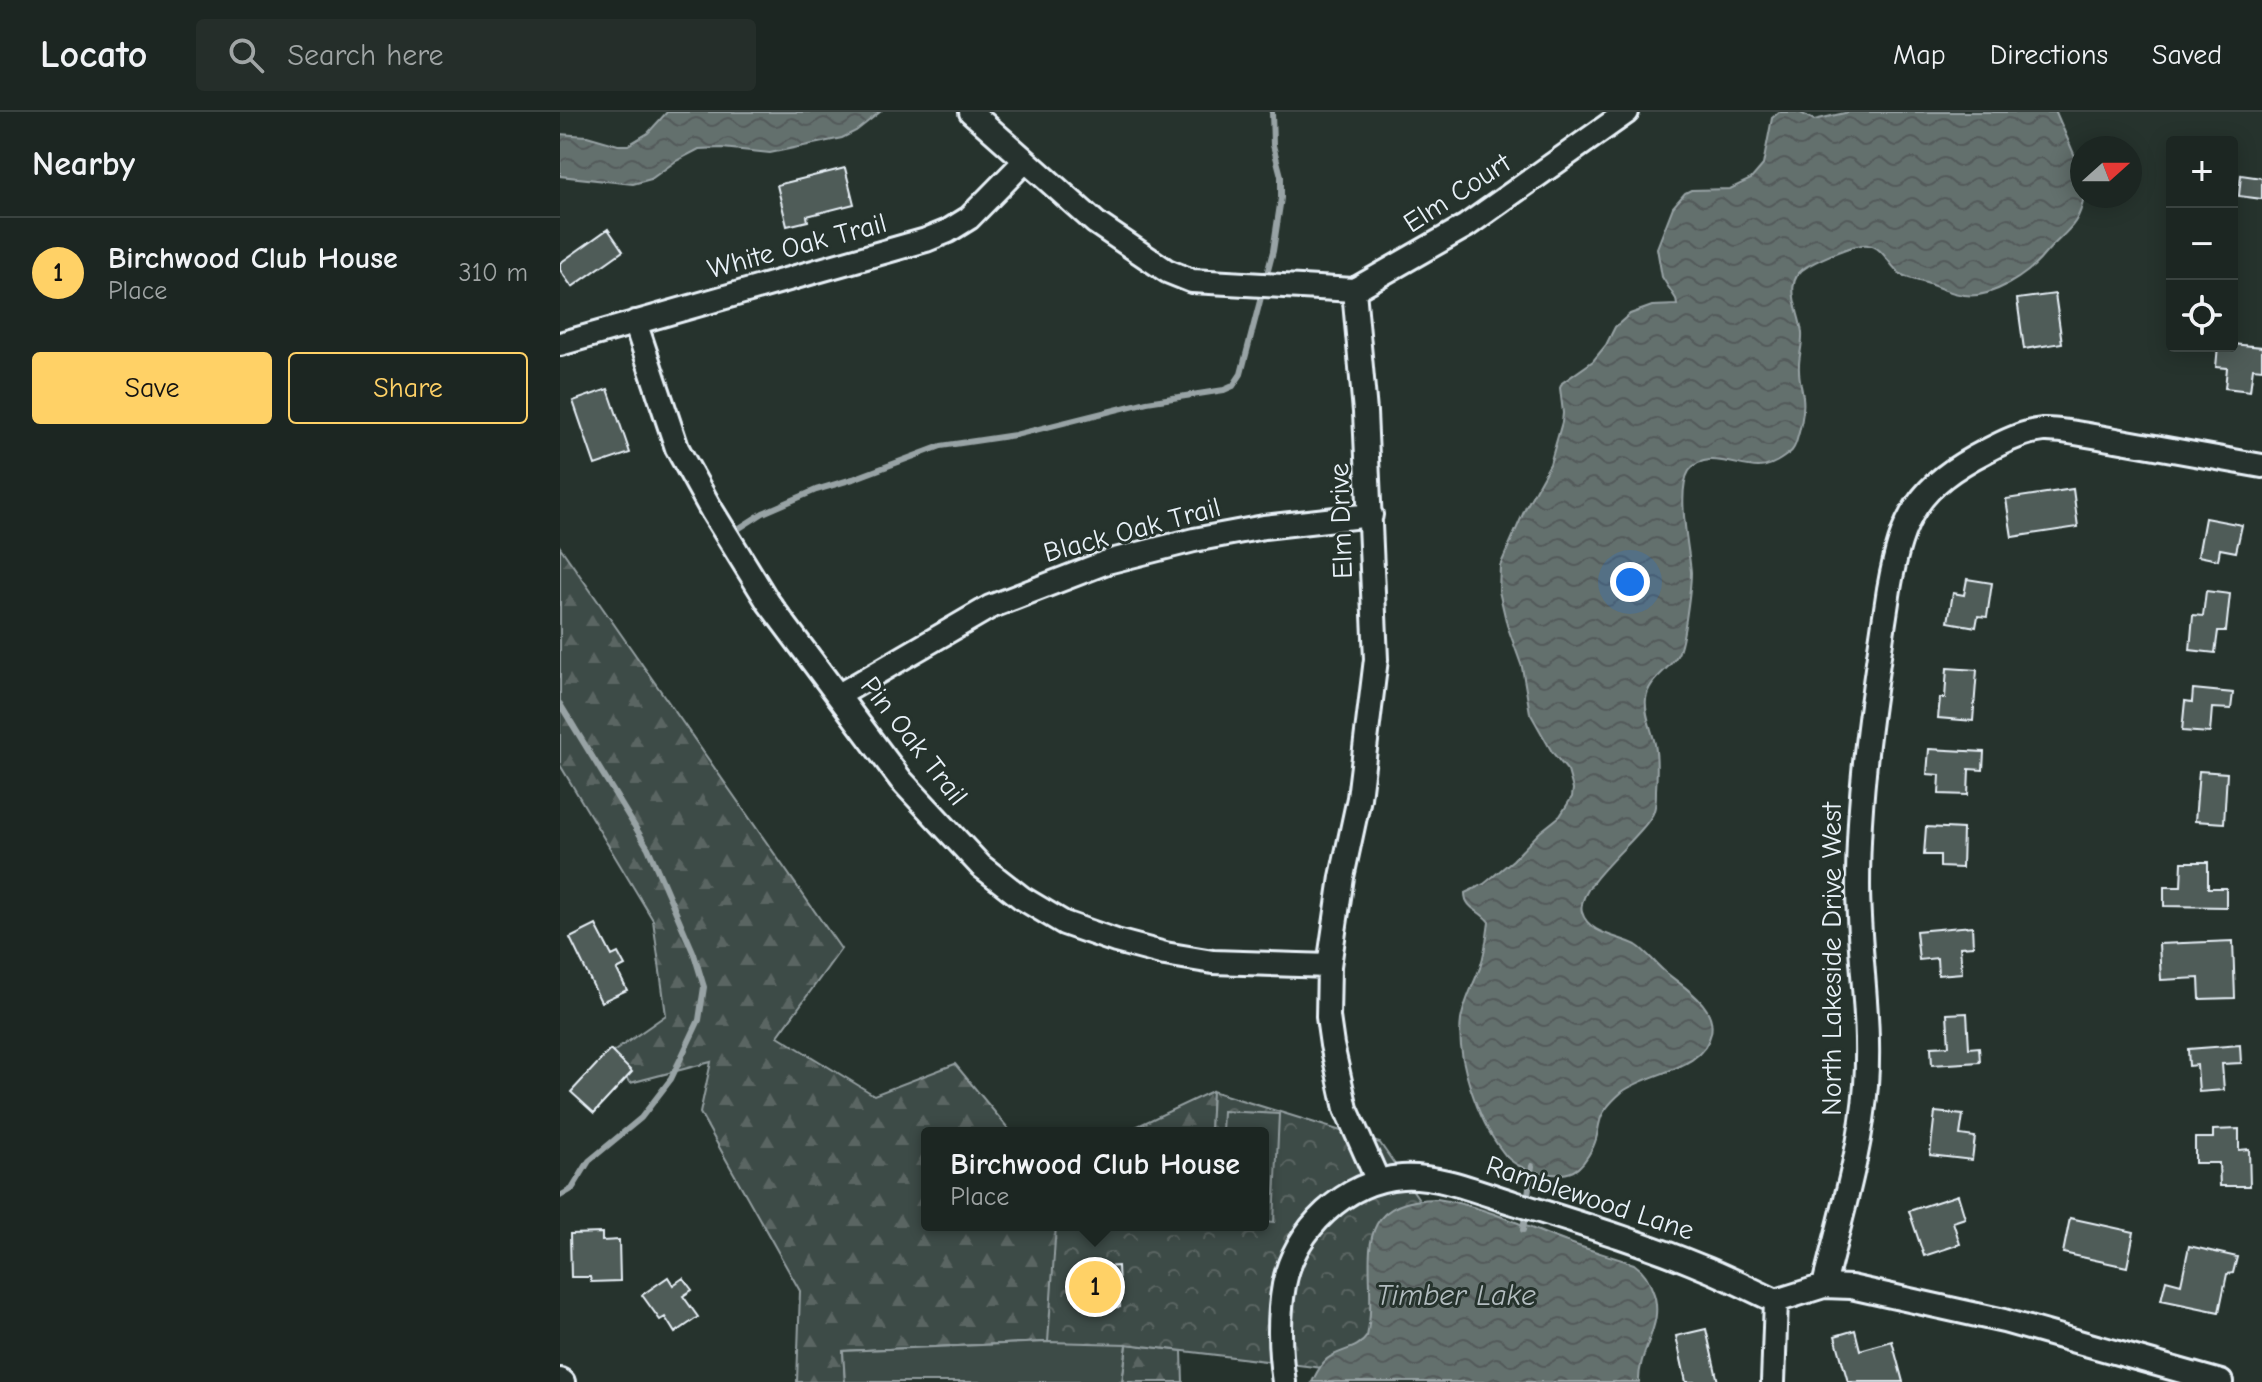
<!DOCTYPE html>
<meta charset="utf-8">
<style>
body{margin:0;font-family:"Comic Neue",sans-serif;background:#252e2a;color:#f1f3f6}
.controls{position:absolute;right:24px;top:24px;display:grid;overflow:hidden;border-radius:8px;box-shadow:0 4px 20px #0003}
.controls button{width:72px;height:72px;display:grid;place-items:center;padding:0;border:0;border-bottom:2px solid #3a4340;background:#1c2622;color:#f1f3f6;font:40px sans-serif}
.compass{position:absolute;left:1510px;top:24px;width:72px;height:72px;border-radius:50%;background:#1c2622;box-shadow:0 4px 20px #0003;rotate:69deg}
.you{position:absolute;left:1070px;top:470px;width:28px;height:28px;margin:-20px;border:6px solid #fff;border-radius:50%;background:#1a73e8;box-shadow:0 0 0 12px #1a73e833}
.badge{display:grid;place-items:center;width:52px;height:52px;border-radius:50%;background:#ffd166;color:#111;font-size:26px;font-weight:700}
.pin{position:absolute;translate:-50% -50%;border:4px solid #fff;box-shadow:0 2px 8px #0006}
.popup{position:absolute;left:361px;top:1015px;width:348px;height:104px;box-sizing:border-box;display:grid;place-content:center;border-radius:8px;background:#1c2622;filter:drop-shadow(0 2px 6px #0005);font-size:26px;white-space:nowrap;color:#a0a5a5}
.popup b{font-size:30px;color:#f1f3f6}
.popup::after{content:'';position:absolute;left:50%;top:100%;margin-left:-16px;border:16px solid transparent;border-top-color:#1c2622}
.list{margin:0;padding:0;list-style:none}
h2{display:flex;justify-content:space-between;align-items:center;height:104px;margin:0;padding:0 32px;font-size:34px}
h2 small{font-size:26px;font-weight:400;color:#a0a5a5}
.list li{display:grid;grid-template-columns:52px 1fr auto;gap:24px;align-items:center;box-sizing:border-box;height:112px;padding:0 32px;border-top:2px solid #3a4340}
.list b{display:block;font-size:30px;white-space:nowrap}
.list p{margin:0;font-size:26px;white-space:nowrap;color:#a0a5a5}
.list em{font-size:26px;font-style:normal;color:#a0a5a5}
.actions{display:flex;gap:16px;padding:24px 32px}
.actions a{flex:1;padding:18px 0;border:2px solid #ffd166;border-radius:8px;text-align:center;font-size:28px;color:#ffd166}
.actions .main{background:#ffd166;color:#111}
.icon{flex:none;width:44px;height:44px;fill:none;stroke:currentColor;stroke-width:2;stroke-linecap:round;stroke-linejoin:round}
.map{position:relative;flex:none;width:1702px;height:1270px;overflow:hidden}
header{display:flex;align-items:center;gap:48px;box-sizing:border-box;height:112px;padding:0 40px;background:#1c2622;border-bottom:2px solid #3a4340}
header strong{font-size:38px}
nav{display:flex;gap:44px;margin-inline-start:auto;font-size:28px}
.search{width:560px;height:72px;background:#252e2a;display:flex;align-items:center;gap:20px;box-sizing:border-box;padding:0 28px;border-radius:8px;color:#a0a5a5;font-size:30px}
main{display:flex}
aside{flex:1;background:#1c2622}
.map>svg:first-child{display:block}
.forest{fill:url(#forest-firs);stroke:#939ea0;stroke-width:2}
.park{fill:url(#park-crowns);stroke:#939ea0;stroke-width:2}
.pitch{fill:#3e4b47;stroke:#939ea0;stroke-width:2}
.water{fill:url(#water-waves);stroke:#98a3a5;stroke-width:2}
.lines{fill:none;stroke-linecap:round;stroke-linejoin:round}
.stream{stroke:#98a3a5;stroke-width:6}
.building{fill:#505c59;stroke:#e8f1f8;stroke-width:2}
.street-casing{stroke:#e8f1f8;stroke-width:28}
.street{stroke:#26332d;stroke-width:22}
.labels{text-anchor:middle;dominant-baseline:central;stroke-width:6;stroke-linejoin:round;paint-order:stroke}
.street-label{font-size:28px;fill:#e8f1f8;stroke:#26332d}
.water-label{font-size:30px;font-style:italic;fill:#b3bdc0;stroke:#26332d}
</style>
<header>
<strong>Locato</strong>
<div class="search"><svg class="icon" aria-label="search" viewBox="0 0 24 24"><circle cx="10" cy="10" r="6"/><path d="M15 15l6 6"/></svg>Search here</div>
<nav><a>Map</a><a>Directions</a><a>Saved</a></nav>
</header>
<main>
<aside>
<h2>Nearby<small></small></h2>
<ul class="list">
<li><span class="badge">1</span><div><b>Birchwood Club House</b><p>Place</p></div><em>310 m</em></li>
</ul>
<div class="actions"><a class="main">Save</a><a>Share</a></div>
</aside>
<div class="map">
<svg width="1702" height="1270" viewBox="0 0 1702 1270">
<defs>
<pattern id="forest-firs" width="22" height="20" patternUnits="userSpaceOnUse" patternTransform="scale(2)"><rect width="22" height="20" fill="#3e4b47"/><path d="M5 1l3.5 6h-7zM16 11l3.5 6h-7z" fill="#5a6562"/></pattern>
<pattern id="park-crowns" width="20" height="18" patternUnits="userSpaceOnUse" patternTransform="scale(2)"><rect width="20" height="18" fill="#3e4b47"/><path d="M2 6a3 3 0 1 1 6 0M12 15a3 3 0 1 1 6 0" fill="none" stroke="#5a6562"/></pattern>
<pattern id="water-waves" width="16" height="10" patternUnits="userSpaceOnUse" patternTransform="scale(2)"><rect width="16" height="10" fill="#636f6d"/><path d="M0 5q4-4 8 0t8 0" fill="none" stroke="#535a5a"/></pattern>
</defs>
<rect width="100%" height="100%" fill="#26332d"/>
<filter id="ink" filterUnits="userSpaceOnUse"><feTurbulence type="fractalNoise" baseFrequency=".0125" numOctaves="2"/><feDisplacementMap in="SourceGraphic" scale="16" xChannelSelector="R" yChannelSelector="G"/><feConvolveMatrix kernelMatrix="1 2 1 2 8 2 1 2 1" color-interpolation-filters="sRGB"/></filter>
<g filter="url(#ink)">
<!-- forest -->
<path class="forest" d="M 0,435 L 281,837 L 218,924 L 314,983 L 395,952 L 452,1021 L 367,1021 L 367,1113 L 596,1113 L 488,1230 L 284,1239 L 285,1270 L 237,1270 L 240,1179 L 140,1001 L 151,950 L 70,971 L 49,943 L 106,903 L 93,808 L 0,653 Z
M 652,979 L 650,1021 L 563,1021 Z
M 567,1232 L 622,1239 L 623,1270 L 562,1270 Z"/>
<!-- park -->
<path class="park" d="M 652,979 L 820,1031 L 888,1129 L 877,1270 L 567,1232 L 562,1270 L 285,1270 L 283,1239 L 488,1230 L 496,1113 L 703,1113 L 703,1021 L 650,1021 Z"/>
<!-- pitch -->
<path class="pitch" d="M 663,999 L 719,1002 L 714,1110 L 703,1109 L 703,1021 L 662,1021 Z
M 488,1230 L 567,1232 L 562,1270 L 285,1270 L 283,1239 Z"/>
<!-- water -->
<path class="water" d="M 107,0 L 320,0 L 296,19 L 282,26 L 210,41 L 162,36 L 139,37 L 116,49 L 91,67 L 73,72 L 0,64 L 0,22 L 27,24 L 58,33 L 68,33 L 88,21 Z
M 1219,0 L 1239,0 L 1254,8 L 1289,0 L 1496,0 L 1520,56 L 1522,84 L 1524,84 C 1519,117 1503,120 1484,143 C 1468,163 1431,187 1404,183 C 1392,182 1380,176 1369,172 C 1360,169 1350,167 1342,163 C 1329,155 1324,135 1308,133 C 1295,131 1260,147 1248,154 C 1220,169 1240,199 1242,221 C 1243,234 1238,246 1239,258 C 1239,268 1242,276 1243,285 C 1245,299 1240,318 1236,331 C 1233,339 1231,340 1224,345 C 1217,350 1208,355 1199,355 C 1178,356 1145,336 1129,359 C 1116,380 1129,436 1131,460 C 1131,475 1124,530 1118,542 C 1110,558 1088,567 1086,587 C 1084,601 1092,618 1095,632 C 1098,648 1097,663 1096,678 C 1096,687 1096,698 1091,705 C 1078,728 1015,775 1022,800 C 1028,822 1059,824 1076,833 C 1086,839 1094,850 1103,858 C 1121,874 1157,892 1151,921 C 1143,959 1090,959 1062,980 C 1054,987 1042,999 1040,1009 C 1037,1020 1038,1025 1033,1035 C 1020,1061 1010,1065 981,1061 C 966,1059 950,1051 942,1039 C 918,1008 896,947 901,908 C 904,890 913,873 920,856 C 925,841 927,826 929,810 C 920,798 905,797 905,781 L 924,772 L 953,748 L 980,720 L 1000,704 L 1012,685 L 1013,677 L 1008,659 L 992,640 L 970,601 L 962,555 L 947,513 L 939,479 L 940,454 L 966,395 L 990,352 L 1002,310 L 1003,301 L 1000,276 L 1002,271 L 1033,249 L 1046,233 L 1055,215 L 1070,202 L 1092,194 L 1117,193 L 1116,187 L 1102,165 L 1097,136 L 1113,95 L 1125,81 L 1131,78 L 1170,77 L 1191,67 L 1203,53 L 1212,6 Z
M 877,1087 C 919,1093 957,1111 996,1126 C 1022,1136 1048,1143 1074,1152 C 1084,1159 1088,1166 1092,1177 C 1107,1211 1078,1237 1079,1270 L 752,1270 C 756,1262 760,1253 767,1247 C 780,1237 798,1238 807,1224 C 821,1163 779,1088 877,1087 Z"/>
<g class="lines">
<!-- stream -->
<path class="stream" d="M 178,417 L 203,401 L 256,378 L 293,367 L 381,334 L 455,323 L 587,290 L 664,278 L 673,274 L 681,262 L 713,139 L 721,86 L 721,64 L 713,33 L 712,0
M 0,592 L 88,736 L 134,842 L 144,875 L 139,908 L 111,967 L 81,1006 L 29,1049 L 12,1077 L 0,1084
M 963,1118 L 972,1054"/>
</g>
<!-- building -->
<path class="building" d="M 285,56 L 294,92 L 247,104 L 248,109 L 227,114 L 217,73 Z
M 1681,63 L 1702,66 L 1702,87 L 1679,84 Z
M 48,117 L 63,139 L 12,175 L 0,158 L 0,151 Z
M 1495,182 L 1502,231 L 1464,237 L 1457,187 Z
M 1672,232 L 1702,235 L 1702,257 L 1693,256 L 1690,279 L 1665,276 L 1667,256 L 1656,255 L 1658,234 L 1672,234 Z
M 48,277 L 70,341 L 35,353 L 13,289 Z
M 1513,377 L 1518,415 L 1452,425 L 1446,387 Z
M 1645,406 L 1682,413 L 1676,440 L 1660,437 L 1658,448 L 1638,444 Z
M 1407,467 L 1432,471 L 1427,505 L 1418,504 L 1416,515 L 1388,510 L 1393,481 L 1404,483 Z
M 1646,479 L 1670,482 L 1666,519 L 1658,519 L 1655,541 L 1630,538 L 1633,503 L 1643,504 Z
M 1387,556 L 1417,558 L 1413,609 L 1378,606 L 1380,586 L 1385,586 Z
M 1633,577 L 1673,581 L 1671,597 L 1652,596 L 1650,621 L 1622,619 L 1625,589 L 1632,590 Z
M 1369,637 L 1424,640 L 1423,658 L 1409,657 L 1408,683 L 1379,682 L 1380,663 L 1367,662 Z
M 1639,659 L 1667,661 L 1664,711 L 1635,709 Z
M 1366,715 L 1403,717 L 1402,756 L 1380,755 L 1380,743 L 1364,743 Z
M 1622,750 L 1648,750 L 1648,776 L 1666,776 L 1666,795 L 1604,794 L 1604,775 L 1621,775 Z
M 36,813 L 52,844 L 58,841 L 65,854 L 57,858 L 67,878 L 41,890 L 10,826 Z
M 1412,814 L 1413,834 L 1400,835 L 1402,861 L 1378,863 L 1377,846 L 1359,848 L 1356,819 Z
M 1673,829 L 1675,886 L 1640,887 L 1639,866 L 1601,868 L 1599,832 Z
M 1407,901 L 1409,936 L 1419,935 L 1420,950 L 1372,953 L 1371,935 L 1389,934 L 1387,902 Z
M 1680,933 L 1681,951 L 1662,952 L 1664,978 L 1639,980 L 1637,953 L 1629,954 L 1628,937 Z
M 50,938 L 72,960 L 34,1001 L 11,980 Z
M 1375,1000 L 1403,1003 L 1400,1023 L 1415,1025 L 1412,1048 L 1370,1043 Z
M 1679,1017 L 1679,1038 L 1689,1037 L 1690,1074 L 1660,1074 L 1659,1051 L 1635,1051 L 1635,1026 L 1653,1026 L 1653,1018 Z
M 1398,1083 L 1405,1106 L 1393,1110 L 1400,1132 L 1364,1144 L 1349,1099 Z
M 1510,1106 L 1574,1120 L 1567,1155 L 1503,1141 Z
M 42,1121 L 42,1129 L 59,1128 L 60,1169 L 31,1170 L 30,1165 L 11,1165 L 10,1122 Z
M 1629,1134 L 1677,1145 L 1673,1161 L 1667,1162 L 1659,1200 L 1601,1188 L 1606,1168 L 1621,1172 Z
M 558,1154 L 560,1195 L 527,1196 L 526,1183 L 512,1184 L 511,1167 L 527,1166 L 527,1156 Z
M 108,1165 L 113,1173 L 123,1166 L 132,1178 L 123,1184 L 138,1205 L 115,1221 L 105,1205 L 100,1208 L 82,1183 Z
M 1146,1217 L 1158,1270 L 1126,1270 L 1116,1224 Z
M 1295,1218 L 1300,1238 L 1332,1229 L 1343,1270 L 1288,1270 L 1275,1224 Z"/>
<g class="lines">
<defs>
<path id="street" d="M 411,0 L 536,111 L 607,159 L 632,169 L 794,178 L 805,300 L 816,547 L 799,686 L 782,765 L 769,854 L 768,905 L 772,933 L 786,997 L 818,1069
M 794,178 L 906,114 L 1067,0
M 75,210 L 117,336 L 152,399 L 208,490 L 341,668 L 421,754 L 462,786 L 504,811 L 556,829 L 605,842 L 653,850 L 769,854
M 0,232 L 366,128 L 388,119 L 409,106 L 465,49
M 279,583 L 430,495 L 547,450 L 634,428 L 704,415 L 811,403
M 1264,1174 C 1280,1107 1301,1041 1306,973 C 1311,906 1298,839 1298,773 C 1298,674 1314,575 1329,477 C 1342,404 1358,374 1426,339 C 1443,330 1463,320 1483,318 C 1505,317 1535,325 1556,328 C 1605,337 1653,345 1702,354
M 1216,1189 L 1264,1174 L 1291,1175 L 1444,1209 L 1661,1270
M 0,1268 L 3,1270
M 724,1270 C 719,1237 718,1206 724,1173 C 734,1118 785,1069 842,1065 C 879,1063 919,1080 954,1091 C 1018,1111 1082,1130 1144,1156 C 1169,1166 1192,1178 1216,1189
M 1213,1270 L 1216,1189"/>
</defs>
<!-- street casing -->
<use href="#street" class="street-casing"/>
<!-- street -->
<use href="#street" class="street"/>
</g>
</g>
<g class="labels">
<!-- street labels -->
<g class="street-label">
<text transform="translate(897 81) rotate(-33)">Elm Court</text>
<text transform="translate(237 134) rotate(-15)">White Oak Trail</text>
<text transform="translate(781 409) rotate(-92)">Elm Drive</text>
<text transform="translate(572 418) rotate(-15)">Black Oak Trail</text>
<text transform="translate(354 629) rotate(52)">Pin Oak Trail</text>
<text transform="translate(1272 847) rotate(-90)">North Lakeside Drive West</text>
<text transform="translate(1030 1086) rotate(18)">Ramblewood Lane</text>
</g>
<!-- water labels -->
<g class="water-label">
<text x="896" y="1183">Timber Lake</text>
</g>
</g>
</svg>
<div class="controls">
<button>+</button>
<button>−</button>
<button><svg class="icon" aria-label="locate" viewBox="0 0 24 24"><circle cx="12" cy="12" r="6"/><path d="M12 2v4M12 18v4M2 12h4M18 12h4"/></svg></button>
</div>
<svg class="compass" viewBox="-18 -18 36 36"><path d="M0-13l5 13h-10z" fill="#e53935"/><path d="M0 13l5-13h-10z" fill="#a0a5a5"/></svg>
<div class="you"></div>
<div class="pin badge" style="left:535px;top:1175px">1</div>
<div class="popup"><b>Birchwood Club House</b>Place</div>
</div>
</main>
